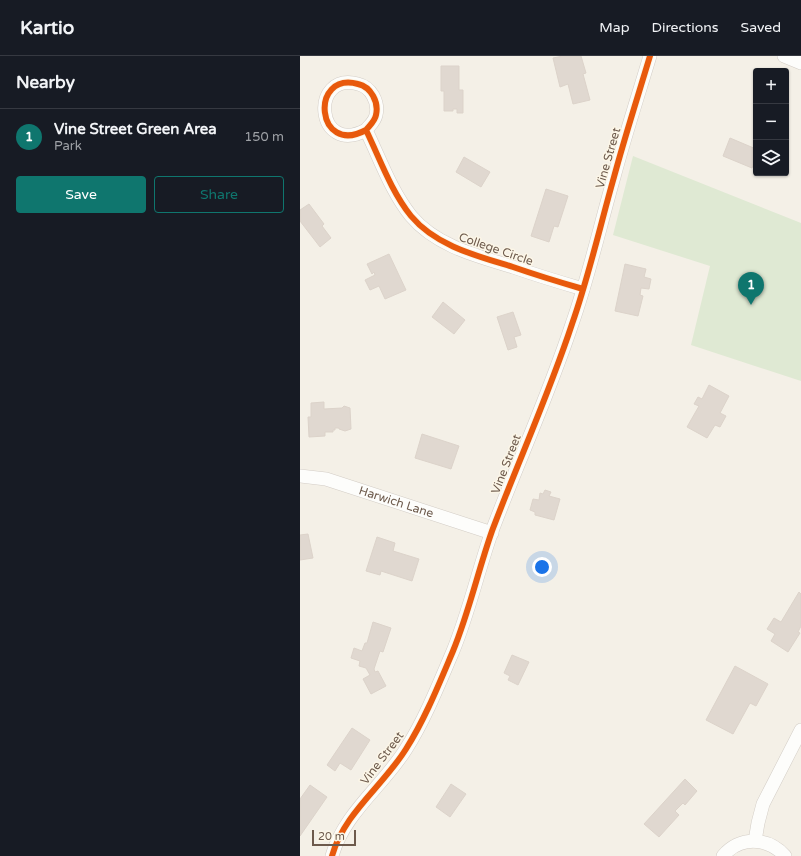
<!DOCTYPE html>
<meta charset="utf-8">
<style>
body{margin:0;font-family:"Varela Round",sans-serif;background:#242831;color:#f1f3f6}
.controls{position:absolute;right:12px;top:12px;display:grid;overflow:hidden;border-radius:4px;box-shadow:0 1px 3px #0004}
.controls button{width:36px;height:36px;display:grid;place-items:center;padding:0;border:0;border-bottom:1px solid #363941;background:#171b24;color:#f1f3f6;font:20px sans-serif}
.scale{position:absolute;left:12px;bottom:10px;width:44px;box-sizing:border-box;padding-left:4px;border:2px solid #6d5a4c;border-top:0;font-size:11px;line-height:14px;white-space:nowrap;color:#6d5a4c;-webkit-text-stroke:3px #fcf6e7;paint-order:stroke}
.you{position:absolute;left:242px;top:511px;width:14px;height:14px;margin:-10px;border:3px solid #fff;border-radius:50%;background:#1a73e8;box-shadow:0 0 0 6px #1a73e833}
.badge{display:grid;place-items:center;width:26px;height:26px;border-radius:50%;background:#0f766e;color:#fff;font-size:13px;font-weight:700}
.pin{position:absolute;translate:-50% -33px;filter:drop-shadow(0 1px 2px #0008)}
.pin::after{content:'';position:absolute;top:21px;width:14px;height:12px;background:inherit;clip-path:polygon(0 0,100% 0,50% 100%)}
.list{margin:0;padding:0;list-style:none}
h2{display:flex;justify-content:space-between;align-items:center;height:52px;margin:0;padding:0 16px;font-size:17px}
h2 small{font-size:13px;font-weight:400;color:#9ea1a6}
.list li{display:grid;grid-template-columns:26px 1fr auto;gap:12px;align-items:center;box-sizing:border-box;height:56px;padding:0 16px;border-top:1px solid #363941}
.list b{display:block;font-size:15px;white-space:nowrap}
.list p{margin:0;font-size:13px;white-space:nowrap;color:#9ea1a6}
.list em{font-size:13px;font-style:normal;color:#9ea1a6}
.actions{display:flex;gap:8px;padding:12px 16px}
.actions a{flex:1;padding:9px 0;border:1px solid #0f766e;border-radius:4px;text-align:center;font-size:14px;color:#0f766e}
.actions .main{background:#0f766e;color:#fff}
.icon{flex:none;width:22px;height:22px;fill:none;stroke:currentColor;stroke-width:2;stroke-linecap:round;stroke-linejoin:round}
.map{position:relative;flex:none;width:501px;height:800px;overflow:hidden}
header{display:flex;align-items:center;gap:24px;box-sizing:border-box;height:56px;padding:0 20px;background:#171b24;border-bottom:1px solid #363941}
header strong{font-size:19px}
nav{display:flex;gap:22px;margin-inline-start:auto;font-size:14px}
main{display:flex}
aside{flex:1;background:#171b24}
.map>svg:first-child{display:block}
.green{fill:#dfe9d3}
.building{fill:#e0d8d0;stroke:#dcd3ca}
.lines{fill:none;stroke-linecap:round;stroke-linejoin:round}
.street-casing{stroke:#d3cdc6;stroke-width:14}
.street{stroke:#fdfdfb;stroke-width:13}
.cycleway-casing{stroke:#fcf6e7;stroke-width:8}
.cycleway{stroke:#e8590c;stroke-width:6}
.labels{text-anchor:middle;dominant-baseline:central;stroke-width:3;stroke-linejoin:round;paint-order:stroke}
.street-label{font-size:12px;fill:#6d5a4c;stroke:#fcf6e7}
</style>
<header>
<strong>Kartio</strong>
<nav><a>Map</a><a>Directions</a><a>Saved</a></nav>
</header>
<main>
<aside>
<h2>Nearby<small></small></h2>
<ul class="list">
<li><span class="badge">1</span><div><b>Vine Street Green Area</b><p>Park</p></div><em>150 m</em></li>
</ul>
<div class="actions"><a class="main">Save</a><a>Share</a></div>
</aside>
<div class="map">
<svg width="501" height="800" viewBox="0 0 501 800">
<rect width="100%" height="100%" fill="#f4f0e7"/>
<!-- green -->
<path class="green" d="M 333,100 L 501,167 L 501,325 L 391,289 L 410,210 L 313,179 Z"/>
<!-- building -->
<path class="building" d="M 263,0 L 281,0 L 286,17 L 283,18 L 290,44 L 273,48 L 268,28 L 260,31 L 253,2 Z
M 141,10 L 159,10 L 159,34 L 163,34 L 163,57 L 157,57 L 157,53 L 153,53 L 153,55 L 144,55 L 144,35 L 141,35 Z
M 430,82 L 456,93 L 456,101 L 452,112 L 423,100 Z
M 164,101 L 190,116 L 181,131 L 156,116 Z
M 246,133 L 268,140 L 258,171 L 254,170 L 249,186 L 231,180 Z
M 9,148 L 24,168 L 22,170 L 31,182 L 20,191 L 0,165 L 0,154 Z
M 89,198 L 106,234 L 85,243 L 79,230 L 70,234 L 65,224 L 75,219 L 74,216 L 72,218 L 67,208 Z
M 325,208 L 346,213 L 344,221 L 351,223 L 349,233 L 341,232 L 340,239 L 343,240 L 338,260 L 315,255 Z
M 143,246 L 165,264 L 154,278 L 132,261 Z
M 213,256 L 221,279 L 214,281 L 217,291 L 208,294 L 197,261 Z
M 409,329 L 429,340 L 420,357 L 426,360 L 420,371 L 415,369 L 407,382 L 387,371 L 399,350 L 394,348 L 398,341 L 402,343 Z
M 24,346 L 24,353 L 42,352 L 44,350 L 50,352 L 51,373 L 45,375 L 39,373 L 39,372 L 35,372 L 35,374 L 33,374 L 33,376 L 25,376 L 25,380 L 9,381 L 8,361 L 11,361 L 11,347 Z
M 122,378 L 159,390 L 151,413 L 115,402 Z
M 245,434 L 251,436 L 249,440 L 260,443 L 254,464 L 235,459 L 235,456 L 230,454 L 233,443 L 239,444 L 240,437 L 243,438 Z
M 8,478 L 13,502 L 0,504 L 0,479 Z
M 77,481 L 95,487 L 93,495 L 119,503 L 112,525 L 81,515 L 80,519 L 66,515 Z
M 499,536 L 501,538 L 501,570 L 498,576 L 500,577 L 488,596 L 471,585 L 475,578 L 467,573 L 474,562 L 481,566 Z
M 73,566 L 91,572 L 83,596 L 80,595 L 74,613 L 75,616 L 78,615 L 86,630 L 71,638 L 63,623 L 70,619 L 66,612 L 59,610 L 60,605 L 51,602 L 54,592 L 62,595 L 65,587 L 67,587 Z
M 212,599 L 229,606 L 218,629 L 208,624 L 210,620 L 204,617 Z
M 435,610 L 468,628 L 456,650 L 450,647 L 433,678 L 406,664 Z
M 52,672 L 70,684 L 51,714 L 40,707 L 35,715 L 27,709 Z
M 385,723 L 397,735 L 385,749 L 383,747 L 375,755 L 379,759 L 359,781 L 344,768 Z
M 151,728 L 166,738 L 150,761 L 136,751 Z
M 10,729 L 27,741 L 0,780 L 0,743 Z"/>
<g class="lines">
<defs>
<g id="street">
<path d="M 484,0 L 501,7"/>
<path d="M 66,74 C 16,101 9,15 58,28 C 71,31 79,46 76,59 C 75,65 70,69 66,74 C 80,103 91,135 111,160 C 136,190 177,200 213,211 C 236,219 259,226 283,233"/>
<path id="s1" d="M 0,420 L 26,423 L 192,477"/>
<path d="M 455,785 L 458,767 L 463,748 L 501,674"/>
<path d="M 32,800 C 44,757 83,730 106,693 C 125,663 139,628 153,595 C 169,556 178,515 192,475 C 218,406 249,338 272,268 C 289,220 300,170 314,121 C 325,80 338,40 350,0"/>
<path d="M 423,800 C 440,780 468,781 485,800"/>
</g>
</defs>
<!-- street casing -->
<use href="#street" class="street-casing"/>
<!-- street -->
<use href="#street" class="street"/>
<defs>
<path id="cycleway" d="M 66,74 C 16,101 9,15 58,28 C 71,31 79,46 76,59 C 75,65 70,69 66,74 C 80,103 91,135 111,160 C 136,190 177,200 213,211 C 236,219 259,226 283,233
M 32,800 C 44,757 83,730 106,693 C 125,663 139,628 153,595 C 169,556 178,515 192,475 C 218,406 249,338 272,268 C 289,220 300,170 314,121 C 325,80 338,40 350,0"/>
</defs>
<!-- cycleway casing -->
<use href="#cycleway" class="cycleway-casing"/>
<!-- cycleway -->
<use href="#cycleway" class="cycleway"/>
</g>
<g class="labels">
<!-- street labels -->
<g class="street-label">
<text transform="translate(308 102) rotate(-74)">Vine Street</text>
<text transform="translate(196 193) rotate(19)">College Circle</text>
<text transform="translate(206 408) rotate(-69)">Vine Street</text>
<text stroke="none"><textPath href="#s1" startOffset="100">Harwich Lane</textPath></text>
<text transform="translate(82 702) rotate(-53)">Vine Street</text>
</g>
</g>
</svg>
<div class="controls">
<button>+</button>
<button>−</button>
<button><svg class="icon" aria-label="layers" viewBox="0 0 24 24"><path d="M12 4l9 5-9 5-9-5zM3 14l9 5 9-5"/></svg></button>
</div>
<div class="scale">20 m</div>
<div class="you"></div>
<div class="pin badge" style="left:451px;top:249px">1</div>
</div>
</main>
